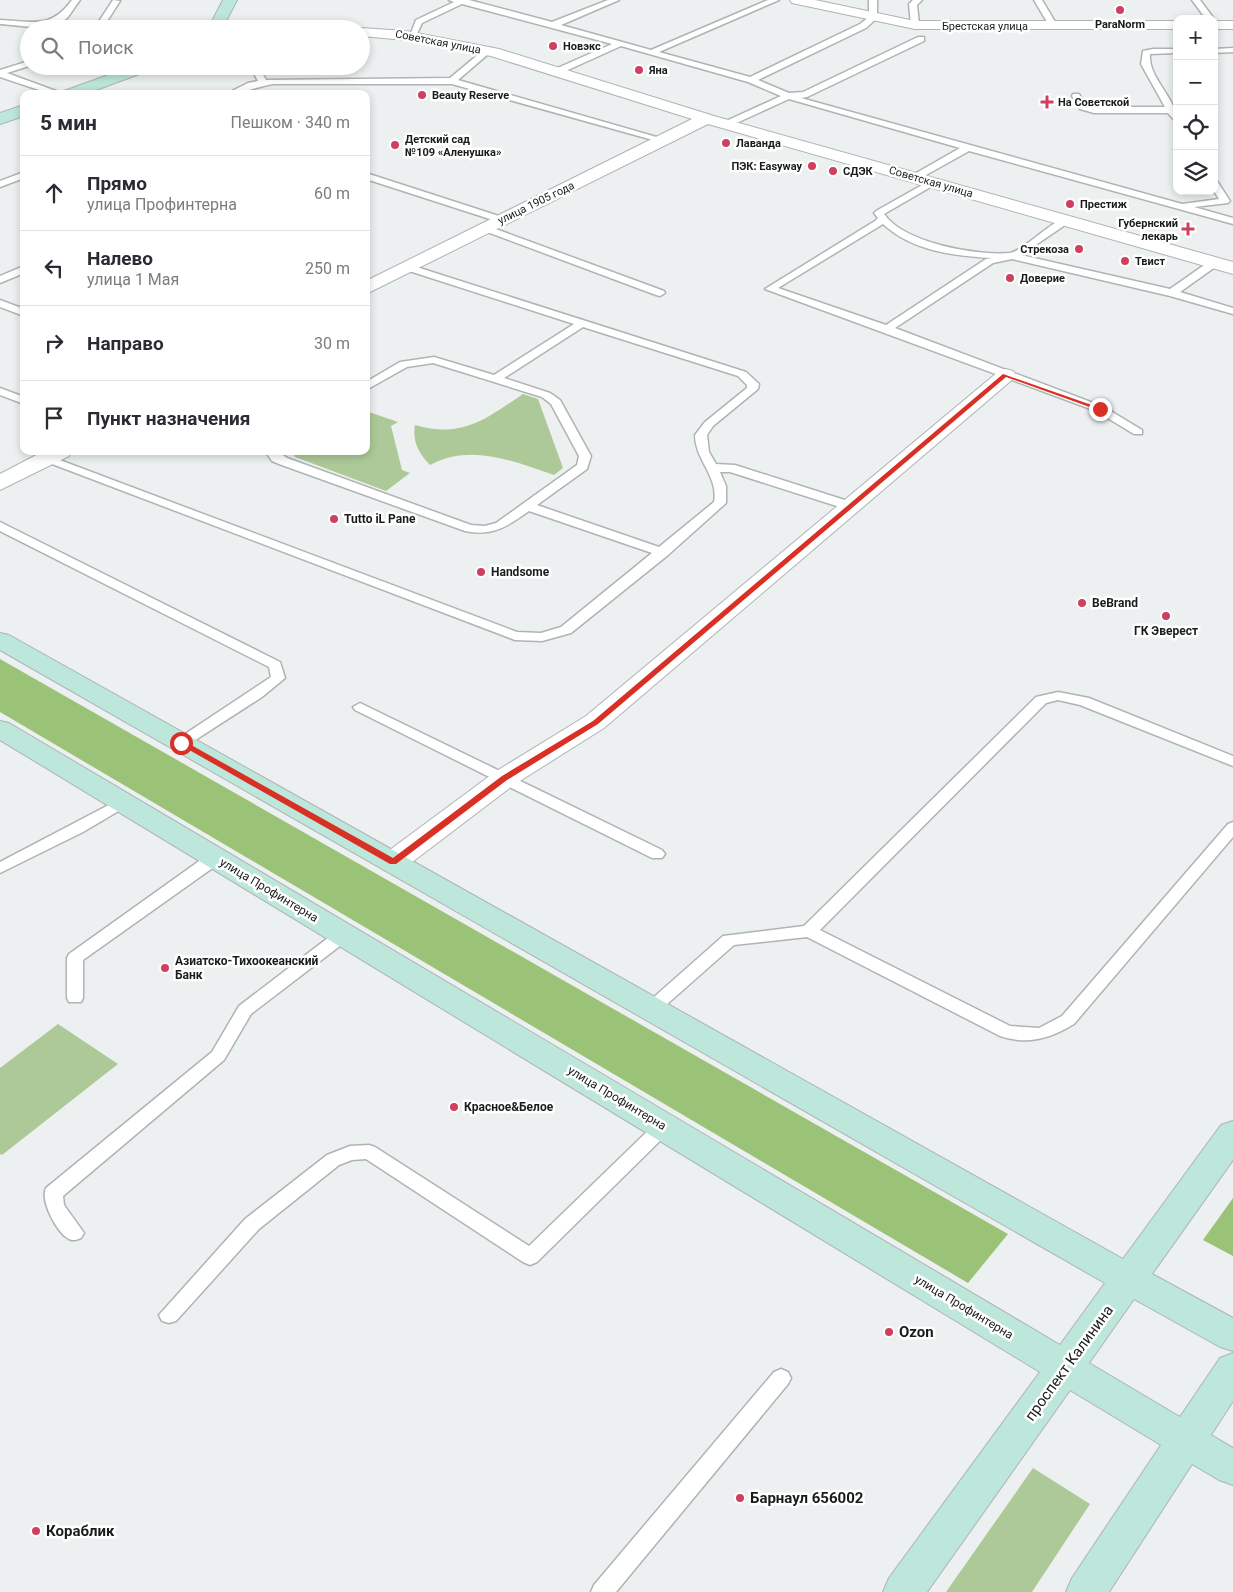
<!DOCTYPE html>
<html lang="ru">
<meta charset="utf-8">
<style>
body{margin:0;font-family:Roboto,sans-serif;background:#f7f7f7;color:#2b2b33}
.controls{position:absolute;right:15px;top:15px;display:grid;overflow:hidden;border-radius:10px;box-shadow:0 2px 8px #0003}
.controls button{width:45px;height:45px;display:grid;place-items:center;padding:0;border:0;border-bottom:1px solid #e1e1e2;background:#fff;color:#2b2b33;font:25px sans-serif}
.stop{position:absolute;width:15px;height:15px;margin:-11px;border:4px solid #d93025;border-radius:50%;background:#fff}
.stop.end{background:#d93025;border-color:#fff;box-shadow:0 1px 5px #0008}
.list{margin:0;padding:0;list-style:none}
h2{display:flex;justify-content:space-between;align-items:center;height:65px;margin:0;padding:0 20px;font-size:21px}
h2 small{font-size:16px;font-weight:400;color:#7c7c81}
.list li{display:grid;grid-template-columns:32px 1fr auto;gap:15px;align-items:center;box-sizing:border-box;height:75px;padding:0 20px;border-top:1px solid #e1e1e2}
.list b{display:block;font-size:19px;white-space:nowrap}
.list p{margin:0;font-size:16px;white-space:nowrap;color:#7c7c81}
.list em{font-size:16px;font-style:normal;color:#7c7c81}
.icon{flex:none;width:28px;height:28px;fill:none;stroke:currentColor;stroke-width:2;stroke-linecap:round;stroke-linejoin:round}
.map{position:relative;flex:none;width:1233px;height:1592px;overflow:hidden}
.search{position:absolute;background:#fff;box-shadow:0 2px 8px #0003;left:20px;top:20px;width:350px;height:55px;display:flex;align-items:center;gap:12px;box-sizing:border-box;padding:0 18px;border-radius:28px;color:#7c7c81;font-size:19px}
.panel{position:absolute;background:#fff;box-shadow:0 2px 8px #0003;left:20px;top:90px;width:350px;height:365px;border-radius:10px}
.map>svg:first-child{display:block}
.green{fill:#adc997}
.forest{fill:#9ac377}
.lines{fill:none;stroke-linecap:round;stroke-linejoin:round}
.lane-casing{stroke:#afb3b3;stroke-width:3}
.street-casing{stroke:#afb3b3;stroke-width:2}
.secondary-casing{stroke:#afb3b3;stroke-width:2}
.lane{fill:#fff;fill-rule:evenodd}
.street{fill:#fff;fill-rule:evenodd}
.secondary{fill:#bce7da;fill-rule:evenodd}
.route{fill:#d93025}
.poi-dot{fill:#cf4060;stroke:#fff;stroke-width:2}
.labels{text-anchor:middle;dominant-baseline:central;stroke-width:5;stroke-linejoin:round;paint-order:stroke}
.far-poi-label{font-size:11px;font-weight:bold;fill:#1a1c1c;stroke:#fff;text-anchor:start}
.far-street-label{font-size:11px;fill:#1a1c1c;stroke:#fff}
.poi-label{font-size:12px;font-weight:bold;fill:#1a1c1c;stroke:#fff;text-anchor:start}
.street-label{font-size:12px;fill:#1a1c1c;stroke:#fff}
.near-poi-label{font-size:15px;font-weight:bold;fill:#1a1c1c;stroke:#fff;text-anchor:start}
.near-street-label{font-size:15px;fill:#1a1c1c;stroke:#fff}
</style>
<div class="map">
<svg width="1233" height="1592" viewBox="0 0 1233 1592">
<rect width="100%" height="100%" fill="#ecf0f0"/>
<!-- green -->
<path class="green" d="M 523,394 L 538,399 L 563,468 L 554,475 C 512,461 471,443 430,465 C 419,454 412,441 415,425 C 462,439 486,419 523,394 Z
M 366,411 L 398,422 L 391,426 L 402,470 L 410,473 L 386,491 L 295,457 L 294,455 L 298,451 L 366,451 Z
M 58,1024 L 118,1064 L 2,1155 L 0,1154 L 0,1068 Z
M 1033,1468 L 1090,1504 L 1032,1592 L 946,1592 Z"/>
<!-- forest -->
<path class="forest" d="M 0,659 L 1008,1234 L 968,1283 L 0,712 Z
M 1233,1198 L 1233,1256 L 1203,1240 Z"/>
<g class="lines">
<defs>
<path id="lane" d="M 72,0 L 80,0 C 75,6 71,14 66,19 C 49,32 19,25 0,24 L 0,20 C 33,21 50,30 72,0 Z
M 113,0 L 120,1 L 102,29 L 94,29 Z
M 449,0 L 469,0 L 552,22 L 608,0 L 619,0 L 561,25 L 651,50 L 768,0 L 779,0 L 659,52 L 750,77 L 860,24 L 869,17 L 869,0 L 877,0 L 877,18 L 866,28 L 758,80 L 789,93 L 803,92 L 918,37 L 924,37 L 924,41 L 807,97 L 801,98 L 1182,204 L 1219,199 L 1214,191 L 1214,180 L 1217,181 L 1230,201 L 1228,203 L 1194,207 L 1233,218 L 1233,224 L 969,151 L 917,180 L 911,180 L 911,176 L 960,148 L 789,99 L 730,126 L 724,126 L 724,122 L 781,96 L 748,82 L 621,46 L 559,74 L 553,74 L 553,70 L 612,44 L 462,4 L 422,23 L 415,38 L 409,38 L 416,20 L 454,2 Z
M 913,0 L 922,0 L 917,5 L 919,25 L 915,27 L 911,25 L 909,4 Z
M 1034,0 L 1042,0 L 1057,25 L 1056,27 L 1050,27 Z
M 1192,0 L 1200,0 L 1214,19 L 1206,19 Z
M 1233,48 L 1233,52 L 1214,53 L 1214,49 Z
M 1153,49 L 1177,49 L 1177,53 L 1150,54 C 1148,79 1177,97 1177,123 L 1168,113 L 1094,113 L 1080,109 L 1072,96 L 1073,94 L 1079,94 L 1086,105 L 1094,107 L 1165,107 L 1141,64 L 1143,51 Z
M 480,53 L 487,55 L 458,80 L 667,140 L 660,142 L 452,84 L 274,84 C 258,86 242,94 226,94 L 248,83 L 258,81 L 250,66 L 258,66 L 266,80 L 450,78 Z
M 29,61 L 29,66 L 7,73 L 64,94 L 51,94 L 0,77 L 0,70 Z
M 24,172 L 24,178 L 0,187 L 0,181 Z
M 366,173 L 505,218 L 507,220 L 499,222 L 366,179 Z
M 931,180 L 936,183 L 934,185 L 884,214 C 904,243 977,256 1010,253 C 1023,251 1049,223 1065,218 L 1070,221 L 1068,223 L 1021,255 L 1170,289 L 1210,261 L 1218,261 L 1218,265 L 1180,292 L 1233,308 L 1233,314 L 1170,296 L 1012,259 L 993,263 L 895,328 L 1104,407 L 1142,430 L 1142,434 L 1134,434 L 1096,411 L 765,289 L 875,221 L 878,218 L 874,213 L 876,211 ZM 883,224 C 912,251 954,256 992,258 L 986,259 L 886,325 L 778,288 Z
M 485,225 L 664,291 L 665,293 L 660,296 L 656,295 L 482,230 L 480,228 Z
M 407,264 L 746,372 L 759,384 L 758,389 L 713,426 L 707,435 L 709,452 L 716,464 L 735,465 L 854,503 L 856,506 L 854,509 L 846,509 L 730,472 L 720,472 L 726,486 L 726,503 L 668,555 L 571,633 L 542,641 L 515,640 L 39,459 L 41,456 L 49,456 L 517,632 L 541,633 L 561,627 L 652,553 L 529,511 C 508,526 492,537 465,531 L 279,464 L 272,461 L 265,451 L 277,451 L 287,458 L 471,525 L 485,526 L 496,523 L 577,465 L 579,456 L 551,404 L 542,397 L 433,363 L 407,367 L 366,390 L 366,382 L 400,362 L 434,357 L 494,375 L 574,324 L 403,269 L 402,267 ZM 583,327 L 738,376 L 747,385 L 747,388 L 705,422 L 695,435 C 695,460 719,477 714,502 L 659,547 L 537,505 L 587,469 L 591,456 L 560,400 L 550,393 L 504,378 Z
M 24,266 L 24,273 L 0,283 L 0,276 Z
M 0,300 L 24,309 L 24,316 L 0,307 Z
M 0,388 L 24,397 L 24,404 L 0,395 Z
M 0,522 L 280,662 L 285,678 L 262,697 L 186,746 L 176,746 L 174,743 L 176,740 L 271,677 L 269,667 L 0,531 Z
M 1058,692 L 1089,698 L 1233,756 L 1233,766 L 1080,705 L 1058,700 L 1046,703 L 820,930 L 1010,1026 L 1039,1028 L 1062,1016 L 1228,824 L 1233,822 L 1233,837 L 1074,1024 C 1050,1039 1027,1045 1000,1036 L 807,937 L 734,945 L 657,1013 L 651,1015 L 645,1013 L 643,1009 L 645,1005 L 723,936 L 804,926 L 1036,697 Z
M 360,703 L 662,850 L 665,854 L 662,858 L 652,858 L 355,710 L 353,707 Z
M 122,798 L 127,800 L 130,803 L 127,806 L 83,832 L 0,873 L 0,862 Z
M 215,853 L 221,854 L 223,858 L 221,862 L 83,960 L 83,998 L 81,1002 L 69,1002 L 67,998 L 67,958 L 69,954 L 209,854 Z
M 343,929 L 349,931 L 351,935 L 349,939 L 251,1014 L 224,1060 L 63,1196 L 64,1205 L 84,1233 L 81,1238 C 76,1240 74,1241 69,1239 C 57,1233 40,1201 46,1188 L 212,1052 L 239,1006 L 337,931 Z
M 664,1119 L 670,1121 L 673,1126 L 670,1131 L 537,1262 L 530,1265 L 523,1262 L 366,1159 L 352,1160 L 339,1165 L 259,1229 L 176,1321 L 169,1323 L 162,1321 L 159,1315 L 245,1219 L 327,1155 L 350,1146 L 369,1145 L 375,1147 L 529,1246 L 658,1121 Z
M 781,1369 L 788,1372 L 791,1378 L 788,1384 L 616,1592 L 591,1592 L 594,1585 L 774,1372 Z"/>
<path id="street" d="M 790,0 L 815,0 L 915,21 L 1177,21 L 1177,29 L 915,29 L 792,3 Z
M 1214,21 L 1233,21 L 1233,29 L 1214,29 Z
M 216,24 L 237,25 L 244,29 L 209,28 Z
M 361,28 L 406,31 L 499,49 L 714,116 L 1233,262 L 1233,274 L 708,124 L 366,294 L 366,281 L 692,119 L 491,56 L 406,40 L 361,36 L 361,29 L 356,29 Z
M 1006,369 L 1013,371 L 1016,375 L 1013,379 L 604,728 L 515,784 L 403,869 L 393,871 L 383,869 L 379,862 L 383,855 L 495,772 L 586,716 L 999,371 Z
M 44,451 L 72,451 L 69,456 L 0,490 L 0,474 Z"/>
<path id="secondary" d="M 223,0 L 237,0 L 222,29 L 208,29 Z
M 133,66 L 155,66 L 153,69 L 85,94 L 62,94 L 64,91 Z
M 24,105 L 24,116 L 0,124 L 0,113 Z
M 0,633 L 9,635 L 1123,1259 L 1221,1125 L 1233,1121 L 1233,1160 L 1152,1274 L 1233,1318 L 1233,1351 L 1220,1347 L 1134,1299 L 1089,1363 L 1180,1417 L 1220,1358 L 1233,1353 L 1233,1401 L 1211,1435 L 1233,1448 L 1233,1485 L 1219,1480 L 1192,1464 L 1109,1592 L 1066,1592 L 1072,1578 L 1161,1445 L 1070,1390 L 927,1592 L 883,1592 L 889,1578 L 1040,1372 L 0,740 L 0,721 L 9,723 L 1060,1345 L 1105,1283 L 0,650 Z"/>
</defs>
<!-- lane casing -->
<use href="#lane" class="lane-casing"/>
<!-- street casing -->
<use href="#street" class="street-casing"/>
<!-- secondary casing -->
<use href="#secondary" class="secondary-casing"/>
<!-- lane -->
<use href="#lane" class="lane"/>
<!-- street -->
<use href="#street" class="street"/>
<!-- secondary -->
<use href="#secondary" class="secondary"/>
</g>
<!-- route -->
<path class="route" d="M 1003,374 L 1103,409 L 1098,410 L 1006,377 L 598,724 L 507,780 L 396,864 L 390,864 L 177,743 L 184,741 L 393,858 L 502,776 L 593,721 Z"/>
<!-- markers -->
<g class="poi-dot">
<circle cx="1120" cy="10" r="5"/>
<circle cx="553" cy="46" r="5"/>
<circle cx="639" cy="70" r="5"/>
<circle cx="422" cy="95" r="5"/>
<path d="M1044.5 94.5h5v5h5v5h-5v5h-5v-5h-5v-5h5z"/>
<circle cx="726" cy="143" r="5"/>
<circle cx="395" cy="145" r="5"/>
<circle cx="812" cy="166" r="5"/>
<circle cx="833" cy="171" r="5"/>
<circle cx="1070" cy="204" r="5"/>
<path d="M1185.5 221.5h5v5h5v5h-5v5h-5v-5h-5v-5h5z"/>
<circle cx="1079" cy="249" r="5"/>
<circle cx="1125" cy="261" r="5"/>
<circle cx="1010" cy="278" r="5"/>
<circle cx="334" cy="519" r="5"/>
<circle cx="481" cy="572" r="5"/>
<circle cx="1082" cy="603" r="5"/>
<circle cx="1166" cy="616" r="5"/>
<circle cx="165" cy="968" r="5"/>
<circle cx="454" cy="1107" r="5"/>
<circle cx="889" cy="1332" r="5"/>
<circle cx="740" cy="1498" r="5"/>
<circle cx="36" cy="1531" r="5"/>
</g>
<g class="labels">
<!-- far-poi labels -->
<g class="far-poi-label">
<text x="1120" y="24" text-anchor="middle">ParaNorm</text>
<text x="563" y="46">Новэкс</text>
<text x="649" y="70">Яна</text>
<text x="432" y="95">Beauty Reserve</text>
<text x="1058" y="102">На Советской</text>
<text x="405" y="139">Детский сад<tspan x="405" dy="13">№109 «Аленушка»</tspan></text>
<text x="736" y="143">Лаванда</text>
<text x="802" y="166" text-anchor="end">ПЭК: Easyway</text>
<text x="843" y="171">СДЭК</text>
<text x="1080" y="204">Престиж</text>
<text x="1178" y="223" text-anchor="end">Губернский<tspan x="1178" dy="13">лекарь</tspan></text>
<text x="1069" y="249" text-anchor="end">Стрекоза</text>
<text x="1135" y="261">Твист</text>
<text x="1020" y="278">Доверие</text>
</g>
<!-- far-street labels -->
<g class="far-street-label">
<text x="985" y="26">Брестская улица</text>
<text transform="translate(438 42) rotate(11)">Советская улица</text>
<text transform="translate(931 182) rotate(16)">Советская улица</text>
<text transform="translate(536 203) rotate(-26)">улица 1905 года</text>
</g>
<!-- poi labels -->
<g class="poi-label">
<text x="344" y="519">Tutto iL Pane</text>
<text x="491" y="572">Handsome</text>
<text x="1092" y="603">BeBrand</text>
<text x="1166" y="631" text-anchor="middle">ГК Эверест</text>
<text x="175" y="961">Азиатско-Тихоокеанский<tspan x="175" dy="14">Банк</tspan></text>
<text x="464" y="1107">Красное&amp;Белое</text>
</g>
<!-- street labels -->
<g class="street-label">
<text transform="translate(269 890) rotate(31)">улица Профинтерна</text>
<text transform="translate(617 1098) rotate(31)">улица Профинтерна</text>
<text transform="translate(964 1307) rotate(31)">улица Профинтерна</text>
</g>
<!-- near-poi labels -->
<g class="near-poi-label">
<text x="899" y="1332">Ozon</text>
<text x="750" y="1498">Барнаул 656002</text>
<text x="46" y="1531">Кораблик</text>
</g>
<!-- near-street labels -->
<g class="near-street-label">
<text transform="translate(1069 1363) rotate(-54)">проспект Калинина</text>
</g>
</g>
</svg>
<div class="controls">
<button>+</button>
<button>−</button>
<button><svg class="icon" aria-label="locate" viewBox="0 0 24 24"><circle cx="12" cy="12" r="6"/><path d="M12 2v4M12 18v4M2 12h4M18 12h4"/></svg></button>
<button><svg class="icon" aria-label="layers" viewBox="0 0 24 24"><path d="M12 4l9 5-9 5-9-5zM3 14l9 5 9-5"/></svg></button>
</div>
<div class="stop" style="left:181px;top:743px"></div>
<div class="stop end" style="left:1100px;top:409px"></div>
<div class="search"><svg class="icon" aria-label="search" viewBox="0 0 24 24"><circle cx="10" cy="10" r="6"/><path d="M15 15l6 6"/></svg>Поиск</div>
<section class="panel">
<h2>5 мин<small>Пешком · 340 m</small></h2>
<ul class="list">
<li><svg class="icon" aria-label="ahead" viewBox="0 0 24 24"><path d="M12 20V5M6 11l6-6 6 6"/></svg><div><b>Прямо</b><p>улица Профинтерна</p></div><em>60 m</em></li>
<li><svg class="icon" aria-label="left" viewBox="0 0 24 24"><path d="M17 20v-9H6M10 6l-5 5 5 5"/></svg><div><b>Налево</b><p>улица 1 Мая</p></div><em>250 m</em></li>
<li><svg class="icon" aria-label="right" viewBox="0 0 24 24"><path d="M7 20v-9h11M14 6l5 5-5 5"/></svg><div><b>Направо</b></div><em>30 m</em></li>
<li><svg class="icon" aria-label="arrive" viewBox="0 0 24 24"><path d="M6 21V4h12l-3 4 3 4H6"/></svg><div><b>Пункт назначения</b></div></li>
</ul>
</section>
</div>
